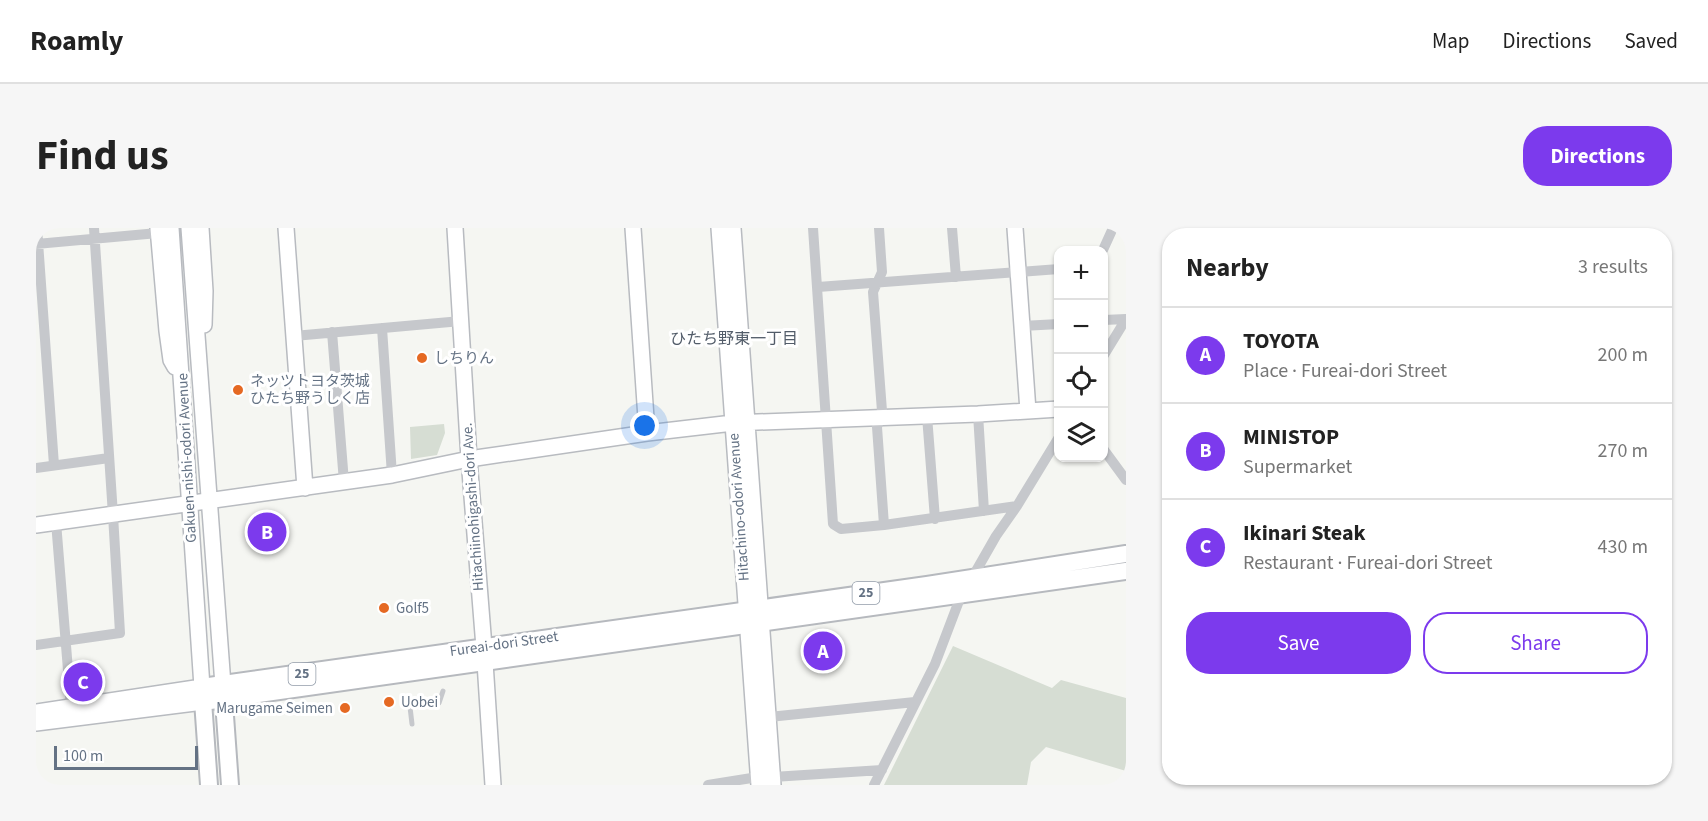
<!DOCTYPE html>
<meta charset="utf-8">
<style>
body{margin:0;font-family:"Source Sans 3","Noto Sans JP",sans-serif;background:#f6f6f6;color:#222}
.controls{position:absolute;right:18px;top:18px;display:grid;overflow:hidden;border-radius:12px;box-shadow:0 2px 4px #0004}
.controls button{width:54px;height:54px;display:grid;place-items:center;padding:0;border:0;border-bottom:2px solid #e0e0e0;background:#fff;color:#222;font:30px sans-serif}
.scale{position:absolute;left:18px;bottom:15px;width:144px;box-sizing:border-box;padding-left:6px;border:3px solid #647284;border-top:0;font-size:16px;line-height:21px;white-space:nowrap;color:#647284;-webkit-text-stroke:4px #fff;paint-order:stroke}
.you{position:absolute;left:609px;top:198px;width:21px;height:21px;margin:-15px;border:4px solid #fff;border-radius:50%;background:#1a73e8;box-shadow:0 0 0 9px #1a73e833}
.badge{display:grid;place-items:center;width:39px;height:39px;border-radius:50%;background:#7c3aed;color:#fff;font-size:20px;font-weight:700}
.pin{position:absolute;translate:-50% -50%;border:3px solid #fff;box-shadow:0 2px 6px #0006}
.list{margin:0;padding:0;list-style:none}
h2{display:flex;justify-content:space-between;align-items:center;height:78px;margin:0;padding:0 24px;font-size:26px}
h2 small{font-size:20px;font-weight:400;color:#767676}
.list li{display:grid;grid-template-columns:39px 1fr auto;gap:18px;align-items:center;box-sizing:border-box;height:96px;padding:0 24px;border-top:2px solid #e0e0e0}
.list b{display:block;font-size:22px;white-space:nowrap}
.list p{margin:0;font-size:20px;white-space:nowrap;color:#767676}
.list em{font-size:20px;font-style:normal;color:#767676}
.actions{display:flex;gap:12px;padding:18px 24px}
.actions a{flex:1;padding:14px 0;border:2px solid #7c3aed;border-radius:24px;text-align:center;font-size:21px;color:#7c3aed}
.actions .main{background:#7c3aed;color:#fff}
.icon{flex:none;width:33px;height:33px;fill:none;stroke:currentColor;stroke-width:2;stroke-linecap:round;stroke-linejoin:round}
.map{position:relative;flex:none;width:1090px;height:557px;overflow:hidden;border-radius:24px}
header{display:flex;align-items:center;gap:36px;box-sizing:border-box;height:84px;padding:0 30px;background:#fff;border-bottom:2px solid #e0e0e0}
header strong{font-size:28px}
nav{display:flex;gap:33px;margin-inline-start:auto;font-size:21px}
.intro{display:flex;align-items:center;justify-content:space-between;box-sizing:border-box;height:144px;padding:0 36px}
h1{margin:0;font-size:42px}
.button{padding:15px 27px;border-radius:24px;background:#7c3aed;color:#fff;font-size:21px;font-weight:700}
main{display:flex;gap:36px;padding:0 36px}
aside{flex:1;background:#fff;border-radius:24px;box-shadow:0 2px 4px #0004}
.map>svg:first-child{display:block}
.green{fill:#d6ddd3}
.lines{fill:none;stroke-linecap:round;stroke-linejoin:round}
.secondary-casing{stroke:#b8bbc0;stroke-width:18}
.primary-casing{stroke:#b6b9be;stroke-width:20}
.lane{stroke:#c6c8cc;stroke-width:5}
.street{stroke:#c6c8cc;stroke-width:10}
.secondary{stroke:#fff;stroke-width:15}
.primary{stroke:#fff;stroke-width:16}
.poi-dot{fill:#e56923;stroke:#fff;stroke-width:2}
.labels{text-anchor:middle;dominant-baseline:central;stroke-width:6;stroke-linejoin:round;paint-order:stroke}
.shield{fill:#fff;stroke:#929ca9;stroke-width:1.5}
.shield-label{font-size:14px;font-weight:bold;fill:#647284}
.poi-label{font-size:15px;fill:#647284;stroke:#fff;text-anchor:start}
.street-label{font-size:15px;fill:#647284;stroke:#fff}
.neighbourhood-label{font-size:16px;fill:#525c69;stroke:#fff}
</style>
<header>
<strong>Roamly</strong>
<nav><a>Map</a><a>Directions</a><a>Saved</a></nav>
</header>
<div class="intro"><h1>Find us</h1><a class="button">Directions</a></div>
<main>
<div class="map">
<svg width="1090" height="557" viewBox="0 0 1090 557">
<rect width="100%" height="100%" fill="#f5f6f2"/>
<!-- green -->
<path class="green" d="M 408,196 L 409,205 L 401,227 L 375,231 L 374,199 Z
M 917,418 L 1016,460 L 1025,452 L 1090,470 L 1090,543 L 1010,519 L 995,534 L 991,557 L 848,557 Z"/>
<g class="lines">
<defs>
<path id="secondary" d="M 122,0 L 131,103 L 135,132 L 139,139
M 153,0 L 187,457
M 165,0 L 169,63 L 168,97
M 250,0 L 269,260
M 419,0 L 433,231 L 448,419 L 457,557
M 597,0 L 611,205
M 683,0 L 723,557
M 697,0 L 737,557
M 979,0 L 992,183
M 0,297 L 356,247 L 433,231 L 611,205 L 697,195 L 942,186 L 1023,181
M 0,484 L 166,459 L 135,0
M 0,495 L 167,474"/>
<path id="primary" d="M 187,460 L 194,557
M 167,474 L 1090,343
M 173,557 L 166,459 L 891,357 L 1090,326"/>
</defs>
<!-- secondary casing -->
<use href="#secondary" class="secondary-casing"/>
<!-- primary casing -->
<use href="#primary" class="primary-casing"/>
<!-- lane -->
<path class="lane" d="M 376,496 L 374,479 L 403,475 L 407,463"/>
<!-- street -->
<path class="street" d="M 1,0 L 18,237
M 777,0 L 797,296 L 805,301 L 848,297 L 981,278
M 843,0 L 846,44 L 837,64 L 846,183 L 841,199 L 848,297
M 916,0 L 920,49
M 0,16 L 122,5
M 1067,22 L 1077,0
M 782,59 L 1023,41
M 1068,92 L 1090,91
M 986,98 L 1023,96
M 346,100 L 356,247
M 296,104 L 308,254
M 258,108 L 425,93
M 1068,127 L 1090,91
M 942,186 L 948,283
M 891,188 L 899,291
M 1068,222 L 1090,252
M 0,240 L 73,230
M 20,294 L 35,479
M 936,350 L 960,308 L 981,278 L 1023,209
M 0,417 L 84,405 L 77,287 L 58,0
M 733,489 L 879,474
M 737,549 L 846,542
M 672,557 L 722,549
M 838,557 L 899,436 L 926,365"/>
<!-- secondary -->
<use href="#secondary" class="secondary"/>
<!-- primary -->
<use href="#primary" class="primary"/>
</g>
<!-- markers -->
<g class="poi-dot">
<circle cx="386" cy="130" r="6"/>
<circle cx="202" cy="162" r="6"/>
<circle cx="348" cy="380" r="6"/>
<circle cx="353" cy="474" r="6"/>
<circle cx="309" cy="480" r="6"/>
</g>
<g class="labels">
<!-- shield labels -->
<g class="shield">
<rect x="816.5" y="354" width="27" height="22" rx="4.5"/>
<rect x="252.5" y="435" width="27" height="22" rx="4.5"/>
</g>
<g class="shield-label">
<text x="830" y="365">25</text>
<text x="266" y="446">25</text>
</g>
<!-- poi labels -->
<g class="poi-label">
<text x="398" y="130">しちりん</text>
<text x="214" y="153">ネッツトヨタ茨城<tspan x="214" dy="17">ひたち野うしく店</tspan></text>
<text x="360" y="380">Golf5</text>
<text x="365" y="474">Uobei</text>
<text x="297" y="480" text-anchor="end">Marugame Seimen</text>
</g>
<!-- street labels -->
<g class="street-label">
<text transform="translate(151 230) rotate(-93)">Gakuen-nishi-odori Avenue</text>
<text transform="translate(437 279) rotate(-94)">Hitachiinohigashi-dori Ave.</text>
<text transform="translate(703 279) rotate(-94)">Hitachino-odori Avenue</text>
<text transform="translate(468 416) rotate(-8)">Fureai-dori Street</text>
</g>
<!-- neighbourhood labels -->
<g class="neighbourhood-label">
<text x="698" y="111">ひたち野東一丁目</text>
</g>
</g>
</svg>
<div class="controls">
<button>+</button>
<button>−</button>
<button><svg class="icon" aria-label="locate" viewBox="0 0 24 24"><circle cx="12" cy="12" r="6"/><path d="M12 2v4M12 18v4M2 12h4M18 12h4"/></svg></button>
<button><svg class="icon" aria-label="layers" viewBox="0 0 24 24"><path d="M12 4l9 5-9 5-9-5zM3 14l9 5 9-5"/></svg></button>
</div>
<div class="scale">100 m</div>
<div class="you"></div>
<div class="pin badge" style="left:787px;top:423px">A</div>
<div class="pin badge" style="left:231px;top:304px">B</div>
<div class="pin badge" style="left:47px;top:454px">C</div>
</div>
<aside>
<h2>Nearby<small>3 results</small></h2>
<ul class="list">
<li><span class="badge">A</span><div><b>TOYOTA</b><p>Place · Fureai-dori Street</p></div><em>200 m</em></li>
<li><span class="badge">B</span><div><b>MINISTOP</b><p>Supermarket</p></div><em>270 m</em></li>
<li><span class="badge">C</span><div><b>Ikinari Steak</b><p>Restaurant · Fureai-dori Street</p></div><em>430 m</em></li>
</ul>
<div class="actions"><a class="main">Save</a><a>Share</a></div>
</aside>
</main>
